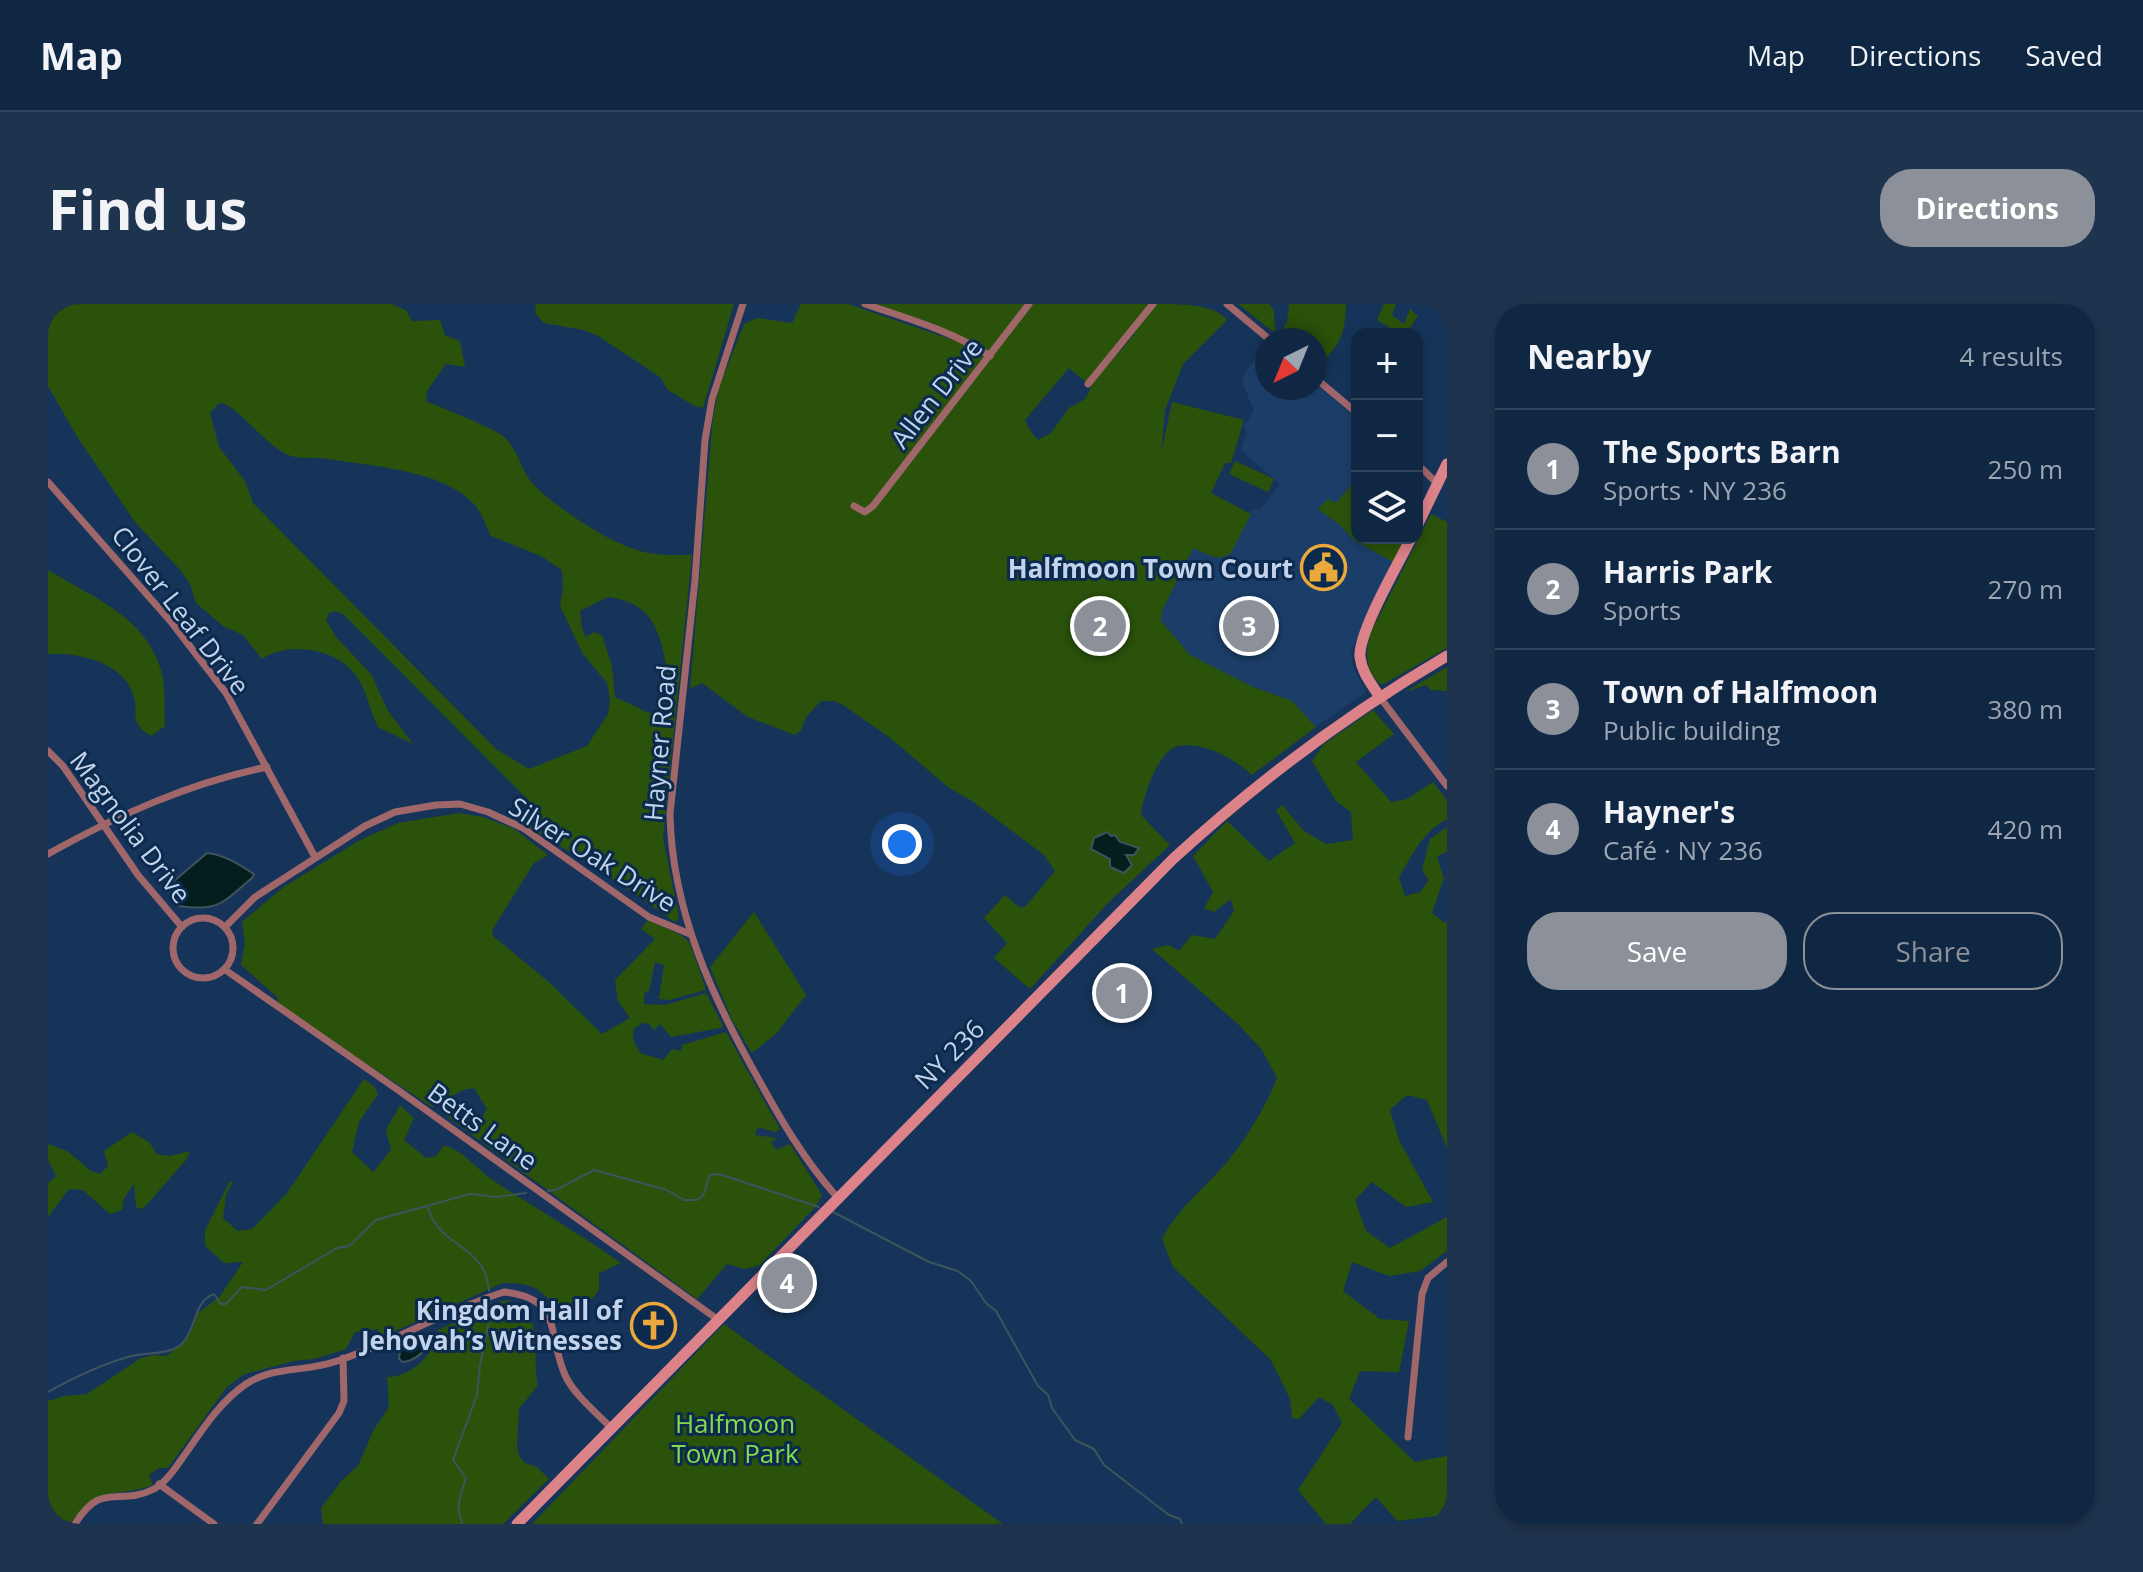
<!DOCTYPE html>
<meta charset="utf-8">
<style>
body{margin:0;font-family:"Open Sans",sans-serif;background:#1e334e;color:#f1f3f6}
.controls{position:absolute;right:24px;top:24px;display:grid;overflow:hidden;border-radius:16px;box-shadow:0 4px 12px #0003}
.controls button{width:72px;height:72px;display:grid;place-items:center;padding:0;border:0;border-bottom:2px solid #30445c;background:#102743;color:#f1f3f6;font:40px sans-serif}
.compass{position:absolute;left:1207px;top:24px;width:72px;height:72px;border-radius:50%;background:#102743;box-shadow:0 4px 12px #0003;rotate:223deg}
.you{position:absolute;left:854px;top:540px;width:28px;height:28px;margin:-20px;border:6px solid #fff;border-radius:50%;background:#1a73e8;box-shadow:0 0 0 12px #1a73e833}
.badge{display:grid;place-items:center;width:52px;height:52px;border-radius:50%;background:#8c9099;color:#fff;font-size:26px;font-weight:700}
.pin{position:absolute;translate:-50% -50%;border:4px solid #fff;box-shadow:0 2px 8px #0006}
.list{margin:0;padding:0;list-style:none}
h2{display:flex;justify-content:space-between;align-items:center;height:104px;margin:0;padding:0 32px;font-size:34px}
h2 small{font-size:26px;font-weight:400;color:#9ca5b2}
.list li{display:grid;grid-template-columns:52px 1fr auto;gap:24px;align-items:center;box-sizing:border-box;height:120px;padding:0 32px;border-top:2px solid #30445c}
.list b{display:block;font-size:30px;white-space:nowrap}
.list p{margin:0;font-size:26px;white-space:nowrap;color:#9ca5b2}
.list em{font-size:26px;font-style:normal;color:#9ca5b2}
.actions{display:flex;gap:16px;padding:24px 32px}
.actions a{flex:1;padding:18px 0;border:2px solid #8c9099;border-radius:32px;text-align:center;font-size:28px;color:#8c9099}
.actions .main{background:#8c9099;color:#fff}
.icon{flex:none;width:44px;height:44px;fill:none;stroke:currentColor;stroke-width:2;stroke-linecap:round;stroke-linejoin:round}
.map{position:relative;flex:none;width:1399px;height:1220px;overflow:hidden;border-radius:32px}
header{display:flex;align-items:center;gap:48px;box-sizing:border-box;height:112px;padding:0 40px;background:#102743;border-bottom:2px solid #30445c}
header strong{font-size:38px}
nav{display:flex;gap:44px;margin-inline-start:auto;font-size:28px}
.intro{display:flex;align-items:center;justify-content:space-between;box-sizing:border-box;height:192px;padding:0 48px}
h1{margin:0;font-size:56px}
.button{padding:20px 36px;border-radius:32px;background:#8c9099;color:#fff;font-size:28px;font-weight:700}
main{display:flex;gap:48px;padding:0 48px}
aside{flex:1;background:#102743;border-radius:32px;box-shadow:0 4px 12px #0003}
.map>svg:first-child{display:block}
.built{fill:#1b3e69}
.green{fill:#2a520b;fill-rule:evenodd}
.water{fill:#041e1e;stroke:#3d545c;stroke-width:2}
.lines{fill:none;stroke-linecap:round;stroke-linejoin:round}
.stream{stroke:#3d545c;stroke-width:2}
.street{stroke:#a0676b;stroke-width:7}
.secondary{stroke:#dc8289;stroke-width:11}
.labels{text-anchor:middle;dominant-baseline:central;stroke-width:6;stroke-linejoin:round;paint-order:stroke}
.street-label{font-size:26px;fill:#c2d3eb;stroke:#0b2a4e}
.poi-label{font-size:26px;font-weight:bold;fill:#c2d3eb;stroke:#0b2a4e;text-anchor:end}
.park-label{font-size:26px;fill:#84d94c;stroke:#0b2a4e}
</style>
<header>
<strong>Map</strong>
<nav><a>Map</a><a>Directions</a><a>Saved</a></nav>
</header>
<div class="intro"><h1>Find us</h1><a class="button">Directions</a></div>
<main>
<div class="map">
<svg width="1399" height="1220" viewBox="0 0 1399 1220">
<rect width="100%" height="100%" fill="#163459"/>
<!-- built -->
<path class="built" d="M 1219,42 L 1219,84 L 1267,84 L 1267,80 L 1309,115 L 1309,234 L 1357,234 L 1303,347 L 1305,363 L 1318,388 L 1268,423 L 1244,397 L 1205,383 L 1142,351 L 1113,317 L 1114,307 L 1145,243 L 1168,254 L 1205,205 L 1211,207 L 1232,180 L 1193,146 L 1199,127 L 1195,123 L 1206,107 L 1194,77 L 1199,65 Z"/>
<!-- green -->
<path class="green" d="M 0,0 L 344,0 L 358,6 L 364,17 L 392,16 L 397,31 L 412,37 L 417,63 L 398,60 L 379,87 L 378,97 C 396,105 442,122 456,133 C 469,143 473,167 485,180 C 507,203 559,237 589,246 C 607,252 625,251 644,251 L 615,534 L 631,614 L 627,618 L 556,569 L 481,523 L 481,520 L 491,517 L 487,503 L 295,310 L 287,307 L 281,309 L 278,316 L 288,333 L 323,370 L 340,407 L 365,440 L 330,423 C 322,408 320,390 311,376 C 292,345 244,336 214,355 L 195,331 L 175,322 L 148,299 L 142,280 L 133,267 L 87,218 L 30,134 L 0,82 ZM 175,99 C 198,110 219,144 243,152 C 254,155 268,153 280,155 C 323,162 394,166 425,199 C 433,207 438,222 443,232 L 493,252 L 514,266 L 515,284 L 512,302 L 535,350 L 559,379 L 562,396 L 560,410 L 539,442 L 481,465 L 448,445 L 205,199 L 197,177 L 171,143 L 162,109 L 170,100 ZM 560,293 C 618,300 613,348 625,395 L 623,407 L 617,411 L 599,408 L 567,393 L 564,362 L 554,331 L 546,328 L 538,333 L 534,325 L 532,307 Z
M 488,0 L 686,0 L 655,104 L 647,102 L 620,86 L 612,73 L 550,32 L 535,26 L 496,19 L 487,9 Z
M 753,0 L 800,0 L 940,48 C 906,24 866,14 827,0 L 1101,0 L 1038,78 L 1021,64 L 977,116 L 981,125 L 990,136 L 1003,129 L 1021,104 L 1037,95 L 1046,77 L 1079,39 L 1108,0 C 1132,0 1167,0 1179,16 L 1135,60 L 1117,106 L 1113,150 L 1124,98 L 1196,116 L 1183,159 L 1177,159 L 1163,189 L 1203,210 L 1183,249 C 1170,259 1158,249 1145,244 L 1114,307 L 1113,317 L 1142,351 L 1205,383 L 1244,397 L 1268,423 L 1204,471 C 1187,455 1156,437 1130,442 C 1110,447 1095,492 1093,511 L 1122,541 L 1060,599 L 982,685 L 946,654 L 959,639 L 936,614 L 957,591 L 971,603 L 977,603 L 1007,567 L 996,551 L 924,497 L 900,483 L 841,433 L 795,401 L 787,397 L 773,397 L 758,413 L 753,426 L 747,431 L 700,413 L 654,379 L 642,385 L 665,114 L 671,83 L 696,20 L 709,14 L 744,19 Z
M 1190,0 L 1221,0 L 1226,6 L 1227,29 Z
M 1241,0 L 1298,0 C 1297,36 1290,41 1268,66 L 1267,36 L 1233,36 L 1230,33 L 1239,18 Z
M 1336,0 L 1348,0 L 1344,11 L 1356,20 L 1362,5 L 1370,12 L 1358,30 L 1352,30 L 1329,16 Z
M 1187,157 L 1226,175 L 1220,188 L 1181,170 Z
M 1309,174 L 1309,234 L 1357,234 L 1345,258 L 1306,236 L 1292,221 L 1270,205 L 1280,195 L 1288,199 Z
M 1383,210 L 1399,218 L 1399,344 L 1334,381 C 1317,369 1318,351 1321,332 Z
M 0,266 C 44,293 97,312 113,366 C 118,384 116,404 117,422 L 103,432 C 79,418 92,410 85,390 C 74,358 30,348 0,350 Z
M 1399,363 L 1399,387 L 1383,386 L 1378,381 L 1357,388 Z
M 1325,406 L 1346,430 L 1308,458 L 1343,498 L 1359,495 L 1385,478 L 1399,496 L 1399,515 C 1375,528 1364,550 1351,574 L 1357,592 L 1372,588 L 1381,576 L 1374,566 L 1382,535 L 1399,523 L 1399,547 L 1389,553 L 1396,574 L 1384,609 L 1397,619 L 1399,617 L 1399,844 L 1379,796 L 1359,791 L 1342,806 L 1351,836 L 1385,898 L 1358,903 L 1324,878 L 1307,896 L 1318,927 L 1342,944 L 1399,913 L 1399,947 L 1372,967 L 1341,972 L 1304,958 L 1295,987 L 1332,1015 L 1361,1017 L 1351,1068 L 1312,1067 L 1301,1095 L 1367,1158 L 1399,1152 L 1399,1220 L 1394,1220 L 1388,1212 L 1349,1217 L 1328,1193 L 1302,1220 L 1278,1220 L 1250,1186 L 1294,1119 L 1285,1101 L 1271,1093 L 1251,1115 L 1244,1114 L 1242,1095 L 1223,1056 L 1125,963 L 1114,935 C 1131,901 1164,879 1186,849 C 1203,827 1219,799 1229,774 L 1214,746 L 1190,720 L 1104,645 L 1121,641 L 1131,647 L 1144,631 L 1167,635 L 1186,607 L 1183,595 L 1166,608 L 1156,604 L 1165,588 L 1145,552 L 1179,517 L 1221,557 L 1247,539 L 1228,506 L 1234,501 L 1256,527 L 1278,540 L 1305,536 L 1303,508 L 1288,497 L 1264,457 L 1276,440 Z
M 411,509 L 435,513 L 465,524 L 500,551 L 486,559 L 444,626 L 445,632 L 502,679 L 554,730 L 582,714 L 570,697 L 567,676 L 607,635 L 593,625 L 600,616 L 633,631 L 641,638 L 657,682 L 657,686 L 622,696 L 611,695 L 616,661 L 607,658 L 601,687 L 596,690 L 596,700 L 617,701 L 658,689 L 675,721 L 673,724 L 623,733 L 612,720 L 606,726 L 601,720 L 594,719 L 586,725 L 585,735 L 592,749 L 615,756 L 624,745 L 633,747 L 634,741 L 678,728 L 732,825 L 727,828 L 710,823 L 707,831 L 729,834 L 723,838 L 728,846 L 742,840 L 774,891 L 768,902 L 711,962 L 696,965 L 679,960 L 649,995 L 394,809 L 399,803 L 428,823 L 439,805 L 426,784 L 415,786 L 384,803 L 232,703 L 229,693 L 193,661 L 197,639 L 194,618 L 237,582 L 312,536 L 350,519 Z
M 706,608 L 758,691 L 728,730 L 704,749 L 684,716 L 662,663 Z
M 316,775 L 327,783 L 330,790 L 311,818 L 304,848 L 325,868 L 343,846 L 338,826 L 352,801 L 366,814 L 356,836 L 378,854 L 388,852 L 396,841 C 418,848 428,865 446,877 C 489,905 532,930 573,959 L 551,969 L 551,986 L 544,995 L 527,994 L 515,1013 C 497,988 488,978 455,979 L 334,1033 L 329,1025 L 307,1028 L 298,1045 L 266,1055 L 246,1057 L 196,1070 L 178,1084 L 120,1164 L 111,1164 L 101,1171 L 105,1181 C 62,1196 54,1178 22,1220 L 0,1220 L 0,1097 L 16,1092 L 39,1090 L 93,1054 L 106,1051 L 118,1052 L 133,1041 L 145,1024 L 149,1010 L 172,992 L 195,958 L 176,959 L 157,942 L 157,926 L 182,877 L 185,878 L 178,891 L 175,914 L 190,927 L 204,925 L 239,889 Z
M 84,828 L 101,838 L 109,850 L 122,852 L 142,847 L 138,856 L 95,905 L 88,903 L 86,880 L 76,894 L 74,906 L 62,910 L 35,886 L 21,885 L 0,913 L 0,879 L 8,872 L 0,856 L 0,840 L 19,847 L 43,867 L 52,870 L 60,862 L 56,847 Z
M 459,996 C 499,1012 483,1047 490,1081 L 471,1105 L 469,1142 L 471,1152 L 477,1159 L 489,1163 L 501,1175 L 455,1220 L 275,1220 L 273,1204 L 294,1176 L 310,1162 L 326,1125 L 337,1109 L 341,1102 L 339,1073 C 364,1073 387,1050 390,1026 L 449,998 Z
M 676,1020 L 955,1220 L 484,1220 Z"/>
<!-- water -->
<path class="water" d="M 1059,528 L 1063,532 L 1067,531 L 1072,538 L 1091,544 L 1086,551 L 1078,551 L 1084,561 L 1076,569 L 1062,563 L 1062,555 L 1043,545 L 1046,534 Z
M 159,549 C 175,550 192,561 206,570 L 204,574 C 175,598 172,608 131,602 L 119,583 Z
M 378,1032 L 384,1035 C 380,1045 367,1057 355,1058 L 351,1055 L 352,1047 Z"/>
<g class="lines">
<!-- stream -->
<path class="stream" d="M 500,887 L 508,886 L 546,866 L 619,886 L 636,896 L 649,896 L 655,892 L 662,871 L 671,870 L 771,903
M 380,904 C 382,908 383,912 385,916 C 401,944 438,945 441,987
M 785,908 L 881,958 L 910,967 L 923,977 L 938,999 L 948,1007 L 990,1082 L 1000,1091 L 1004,1104 L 1027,1136 L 1046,1145 L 1056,1161 L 1121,1211 L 1132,1215 L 1134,1220
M 0,1088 C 25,1074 52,1061 80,1053 C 95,1048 115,1051 128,1044 C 150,1031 143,998 166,990 L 173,1000 L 178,1000 L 194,983 L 218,986 L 289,944 L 301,942 L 328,916 L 422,890 L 448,893 L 478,889
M 415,1220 C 406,1203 413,1191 418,1174 L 405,1156 L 429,1091 L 432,1061 L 443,1008 L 442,999"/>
<!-- street -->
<path class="street" d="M 695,0 L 664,95 L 657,136 L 647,276 L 622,510 C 624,607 664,693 711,776 C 734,818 757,857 789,893
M 817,0 C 861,15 904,27 942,52
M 1179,0 L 1222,36
M 1267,74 L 1309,109
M 1040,80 L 1105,0
M 1369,160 L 1390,180
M 0,178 L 124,319 L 178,389 L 267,553
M 806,202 L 817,208 L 825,202 L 981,0
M 1331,392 L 1399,482
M 0,447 L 15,462 L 90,571 L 134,623
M 0,550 C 70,511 141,479 219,463
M125 644a30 30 0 1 1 60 0a30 30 0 1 1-60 0Z
M 177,623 L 207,593 L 317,522 L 347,508 L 388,501 L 412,500 L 440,508 L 475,524 L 601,613 L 642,630
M 176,665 L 350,786 L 669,1015
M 1360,1133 L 1374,990 L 1380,974 L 1399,958
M 111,1180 L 166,1220
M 27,1220 C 54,1176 71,1203 106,1185 C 120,1177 129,1161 138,1149 C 156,1123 172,1098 198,1080 C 225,1062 257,1068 286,1058 C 344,1039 398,1006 456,988 C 515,994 499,1030 517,1071 C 526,1091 548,1108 563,1124
M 209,1220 L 291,1109 L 296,1097 L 295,1054"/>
<!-- secondary -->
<path class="secondary" d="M 1369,222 L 1399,160
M 1331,392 C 1323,379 1314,369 1312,353 C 1310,328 1351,259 1363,234
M 469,1220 L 1125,555 C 1211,476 1298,411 1399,352"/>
</g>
<!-- icons -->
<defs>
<symbol id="civic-ring" viewBox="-11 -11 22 22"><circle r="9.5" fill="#0b2a4e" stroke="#eca93b" stroke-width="1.5"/><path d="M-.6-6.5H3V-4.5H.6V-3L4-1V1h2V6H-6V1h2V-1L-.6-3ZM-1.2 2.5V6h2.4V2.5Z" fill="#eca93b"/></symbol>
<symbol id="church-ring" viewBox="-11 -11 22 22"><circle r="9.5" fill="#0b2a4e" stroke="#eca93b" stroke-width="1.5"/><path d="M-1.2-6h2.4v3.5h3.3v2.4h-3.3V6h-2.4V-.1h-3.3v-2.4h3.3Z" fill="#eca93b"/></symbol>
</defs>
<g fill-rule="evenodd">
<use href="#civic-ring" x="1250" y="238" width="51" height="51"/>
<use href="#church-ring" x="580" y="996" width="51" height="51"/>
</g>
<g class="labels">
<!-- street labels -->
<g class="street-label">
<text transform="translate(888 89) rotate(-52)">Allen Drive</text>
<text transform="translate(133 306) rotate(52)">Clover Leaf Drive</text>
<text transform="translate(611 439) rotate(-85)">Hayner Road</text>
<text transform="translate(83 523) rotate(53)">Magnolia Drive</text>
<text transform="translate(545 550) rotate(32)">Silver Oak Drive</text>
<text transform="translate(901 750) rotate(-45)">NY 236</text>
<text transform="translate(435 822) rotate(36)">Betts Lane</text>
</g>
<!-- poi labels -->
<g class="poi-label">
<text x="1245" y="264">Halfmoon Town Court</text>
<text x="574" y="1006">Kingdom Hall of<tspan x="574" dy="30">Jehovah’s Witnesses</tspan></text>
</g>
<!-- park labels -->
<g class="park-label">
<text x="687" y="1119">Halfmoon<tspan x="687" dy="30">Town Park</tspan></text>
</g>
</g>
</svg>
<div class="controls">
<button>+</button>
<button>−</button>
<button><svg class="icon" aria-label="layers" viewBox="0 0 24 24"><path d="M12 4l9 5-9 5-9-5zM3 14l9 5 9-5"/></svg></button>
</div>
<svg class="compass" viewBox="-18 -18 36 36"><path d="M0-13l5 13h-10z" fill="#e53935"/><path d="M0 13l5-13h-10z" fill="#9ca5b2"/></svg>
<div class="you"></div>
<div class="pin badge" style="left:1074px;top:689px">1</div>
<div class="pin badge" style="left:1052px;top:322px">2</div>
<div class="pin badge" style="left:1201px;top:322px">3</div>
<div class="pin badge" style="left:739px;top:979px">4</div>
</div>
<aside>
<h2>Nearby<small>4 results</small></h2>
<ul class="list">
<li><span class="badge">1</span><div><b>The Sports Barn</b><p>Sports · NY 236</p></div><em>250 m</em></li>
<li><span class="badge">2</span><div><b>Harris Park</b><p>Sports</p></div><em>270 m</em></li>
<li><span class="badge">3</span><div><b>Town of Halfmoon</b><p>Public building</p></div><em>380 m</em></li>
<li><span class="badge">4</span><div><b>Hayner's</b><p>Café · NY 236</p></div><em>420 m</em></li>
</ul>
<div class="actions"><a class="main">Save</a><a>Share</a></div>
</aside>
</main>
